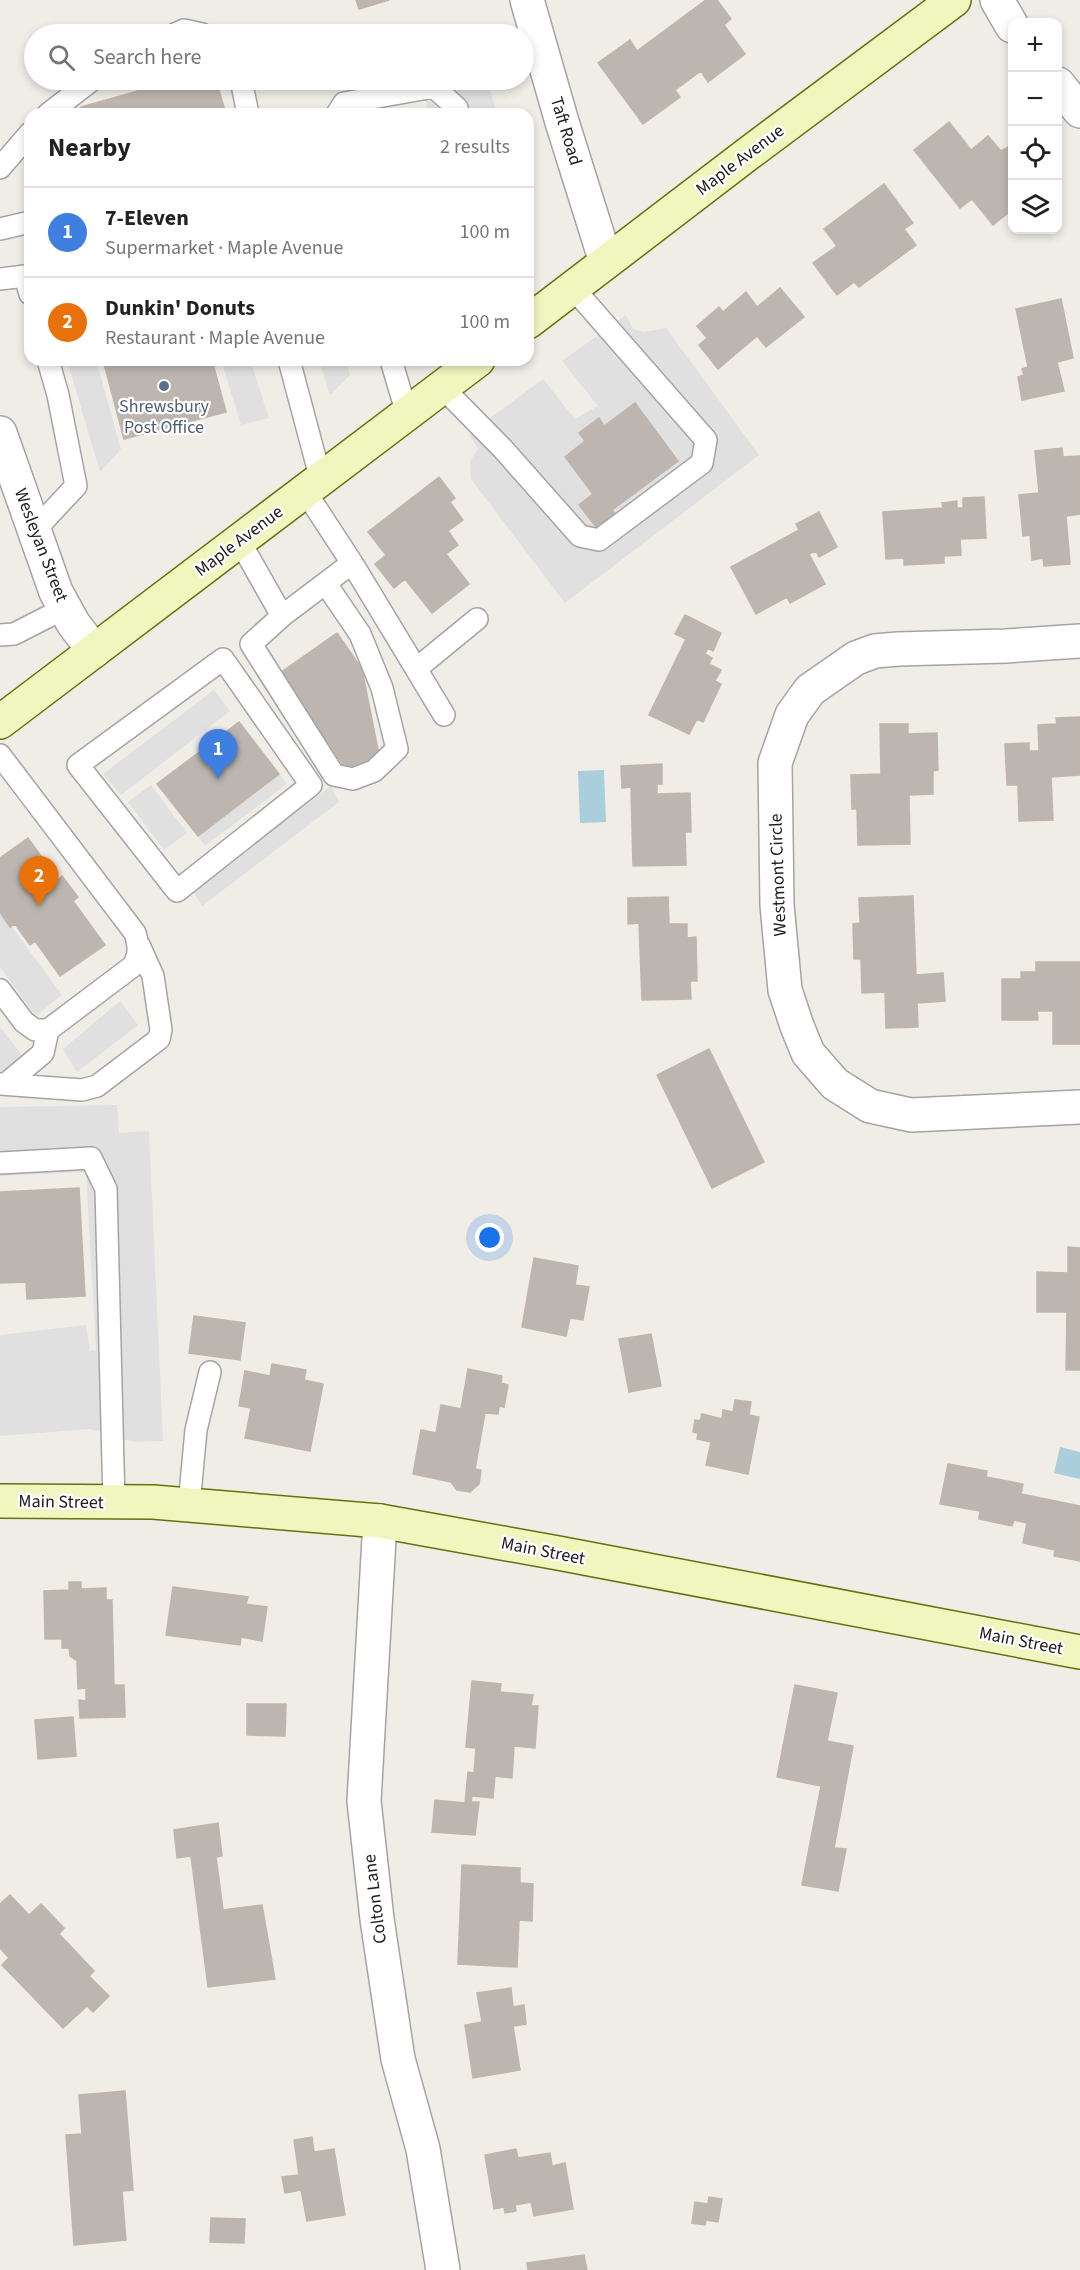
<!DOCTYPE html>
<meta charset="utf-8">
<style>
body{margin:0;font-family:"Source Sans 3",sans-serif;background:#f2f2f2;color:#222}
.controls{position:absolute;right:18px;top:18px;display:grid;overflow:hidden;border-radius:12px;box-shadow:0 3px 9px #0003}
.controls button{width:54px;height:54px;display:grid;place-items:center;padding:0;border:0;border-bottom:2px solid #e0e0e0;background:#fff;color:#222;font:30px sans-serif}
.you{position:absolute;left:490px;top:1238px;width:21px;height:21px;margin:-15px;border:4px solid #fff;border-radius:50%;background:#1a73e8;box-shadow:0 0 0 9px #1a73e833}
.badge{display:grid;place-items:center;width:39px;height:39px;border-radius:50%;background:#c3120d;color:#fff;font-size:20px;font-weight:700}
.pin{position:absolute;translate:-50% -50px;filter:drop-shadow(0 2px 3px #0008)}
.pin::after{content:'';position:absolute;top:32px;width:21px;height:18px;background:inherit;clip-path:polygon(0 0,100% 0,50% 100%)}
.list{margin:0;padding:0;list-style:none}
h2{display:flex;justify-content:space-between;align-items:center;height:78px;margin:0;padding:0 24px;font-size:26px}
h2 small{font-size:20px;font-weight:400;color:#767676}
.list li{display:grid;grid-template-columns:39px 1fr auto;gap:18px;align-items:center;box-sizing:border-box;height:90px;padding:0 24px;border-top:2px solid #e0e0e0}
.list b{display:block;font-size:22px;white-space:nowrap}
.list p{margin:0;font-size:20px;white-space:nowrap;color:#767676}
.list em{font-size:20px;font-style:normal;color:#767676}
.icon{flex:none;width:33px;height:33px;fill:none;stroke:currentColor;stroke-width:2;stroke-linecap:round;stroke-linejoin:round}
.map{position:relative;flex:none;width:1080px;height:2270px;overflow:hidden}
.search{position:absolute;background:#fff;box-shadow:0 3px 9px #0003;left:24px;top:24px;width:510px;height:66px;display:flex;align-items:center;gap:15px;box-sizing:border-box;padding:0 21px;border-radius:33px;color:#767676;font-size:22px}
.panel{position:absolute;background:#fff;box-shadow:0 3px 9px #0003;left:24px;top:108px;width:510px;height:258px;border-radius:18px}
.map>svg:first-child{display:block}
.parking{fill:#e0e0e0}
.water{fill:#aacedb}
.building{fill:#bdb6b0;stroke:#c1b5aa;stroke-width:1.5}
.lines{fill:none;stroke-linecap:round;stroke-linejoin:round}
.lane-casing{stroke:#a4a4a4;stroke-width:24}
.street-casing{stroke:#a4a4a4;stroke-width:36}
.secondary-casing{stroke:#64720c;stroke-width:36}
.lane{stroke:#fff;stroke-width:21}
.street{stroke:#fff;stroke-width:33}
.secondary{stroke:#f1f6bf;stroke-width:33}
.service-dot{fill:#5c6f8a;stroke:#fff;stroke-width:2}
.labels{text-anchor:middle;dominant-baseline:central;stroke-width:4.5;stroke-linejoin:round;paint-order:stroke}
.street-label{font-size:18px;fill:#202020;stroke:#fff}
.service-label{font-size:18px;fill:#4e5e75;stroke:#fff}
</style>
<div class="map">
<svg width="1080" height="2270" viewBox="0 0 1080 2270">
<rect width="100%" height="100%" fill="#f0ede7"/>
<!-- parking -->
<path class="parking" d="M 419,80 L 487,80 L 497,114 L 430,114 Z
M 626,315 L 633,329 L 644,332 L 666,328 L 759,455 L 565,603 L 471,479 L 470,461 L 478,449 L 469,434 L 543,379 L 575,419 L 598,406 L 562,361 Z
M 67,360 L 96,360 L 121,449 L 100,472 Z
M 221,360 L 250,360 L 269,418 L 241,425 Z
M 319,360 L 346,360 L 350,375 L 330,395 Z
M 214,690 L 230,711 L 121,795 L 103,774 Z
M 279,774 L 287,784 L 205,846 L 198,836 Z
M 151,785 L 187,833 L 164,850 L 128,802 Z
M 331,786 L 339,802 L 202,906 L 193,891 Z
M 0,911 L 62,995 L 36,1016 L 0,967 Z
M 120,1001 L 138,1025 L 77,1072 L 63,1049 Z
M 0,1027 L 25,1059 L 1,1075 L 0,1073 Z
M 117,1105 L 119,1133 L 149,1131 L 163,1441 L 134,1442 L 90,1429 L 0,1436 L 0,1335 L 86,1325 L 90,1351 L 96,1350 L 86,1172 L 0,1176 L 0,1107 Z"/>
<!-- water -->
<path class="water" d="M 604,770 L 606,822 L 580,823 L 578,771 Z
M 1060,1447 L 1080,1452 L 1080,1479 L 1054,1473 Z"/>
<!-- building -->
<path class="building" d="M 356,0 L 389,0 L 359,9 Z
M 706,0 L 717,0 L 731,19 L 724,25 L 745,54 L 708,82 L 701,71 L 675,90 L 680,97 L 643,124 L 598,63 L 630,40 L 637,51 Z
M 162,80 L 216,80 L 226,114 L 83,114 L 81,107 L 163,84 Z
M 949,122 L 971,150 L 988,136 L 1001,151 L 1008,147 L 1012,153 L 1012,210 L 993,225 L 972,199 L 960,208 L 914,150 Z
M 884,184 L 913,223 L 904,229 L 916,245 L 859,287 L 854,282 L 837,295 L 813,263 L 837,246 L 824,229 Z
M 780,288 L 804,317 L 766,347 L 757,336 L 718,369 L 699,345 L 707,338 L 697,326 L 719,307 L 723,312 L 746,292 L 757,307 Z
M 1061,299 L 1073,358 L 1057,362 L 1064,391 L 1022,400 L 1018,377 L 1024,375 L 1022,369 L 1028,367 L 1016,309 Z
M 103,360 L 212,360 L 226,412 L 124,439 Z
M 635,403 L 678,461 L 612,510 L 619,518 L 600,532 L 579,505 L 593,494 L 565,457 L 585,441 L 579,433 L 599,418 L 604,426 Z
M 1062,448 L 1063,457 L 1080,456 L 1080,514 L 1066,516 L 1070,564 L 1044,566 L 1043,558 L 1032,560 L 1030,535 L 1023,536 L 1019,495 L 1039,493 L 1035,451 Z
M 439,477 L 455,498 L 450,502 L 463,520 L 448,531 L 458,545 L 446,554 L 469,584 L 432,613 L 405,579 L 394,588 L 375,564 L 386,555 L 368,532 Z
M 984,497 L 986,538 L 960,539 L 961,555 L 944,556 L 944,563 L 904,565 L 904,558 L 886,559 L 883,512 L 943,508 L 942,503 L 957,501 L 957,508 L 963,508 L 963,498 Z
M 819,512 L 837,547 L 819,557 L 816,551 L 809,554 L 825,584 L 790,603 L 787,597 L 756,614 L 731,567 L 799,530 L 796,524 Z
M 685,615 L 721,633 L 713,651 L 708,648 L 705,654 L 712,658 L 709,664 L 721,670 L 715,681 L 721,684 L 703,722 L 697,719 L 689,734 L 649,715 L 686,639 L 675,634 Z
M 337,633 L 362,669 L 379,755 L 350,775 L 280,673 Z
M 1080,717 L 1080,775 L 1051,777 L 1053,820 L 1019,821 L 1018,785 L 1007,785 L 1005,744 L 1029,743 L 1029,751 L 1039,751 L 1038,725 L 1057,724 L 1056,718 Z
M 239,722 L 279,774 L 198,836 L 157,784 Z
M 880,724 L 908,724 L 908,734 L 937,733 L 938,770 L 933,771 L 933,794 L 909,795 L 910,844 L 858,845 L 857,809 L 852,809 L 851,775 L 881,774 Z
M 662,764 L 662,784 L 657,784 L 657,794 L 690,793 L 691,832 L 685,832 L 686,865 L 633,866 L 631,787 L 622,788 L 621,766 Z
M 28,838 L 58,880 L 62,876 L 78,897 L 73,901 L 105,945 L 60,976 L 35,941 L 30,945 L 15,924 L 10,927 L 0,912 L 0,858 Z
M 913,896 L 916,975 L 943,973 L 945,1001 L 917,1003 L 918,1027 L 886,1028 L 885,992 L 862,993 L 861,959 L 854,959 L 853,924 L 860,923 L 859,898 Z
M 668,897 L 669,924 L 687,924 L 687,938 L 696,937 L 697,981 L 690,981 L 691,999 L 642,1000 L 639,923 L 628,924 L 628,898 Z
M 1036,962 L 1080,962 L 1080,1044 L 1053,1044 L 1053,1011 L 1037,1011 L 1038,1020 L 1002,1020 L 1002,979 L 1021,979 L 1021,972 L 1036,972 Z
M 709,1049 L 764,1162 L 712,1188 L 657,1075 Z
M 79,1188 L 85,1296 L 27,1299 L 26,1282 L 0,1283 L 0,1192 Z
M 1068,1247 L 1080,1248 L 1080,1370 L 1066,1370 L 1067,1312 L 1037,1312 L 1037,1272 L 1068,1273 Z
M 534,1258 L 578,1266 L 575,1285 L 589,1287 L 583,1320 L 570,1318 L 566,1336 L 522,1327 Z
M 194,1316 L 245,1323 L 240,1360 L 189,1353 Z
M 651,1334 L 661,1386 L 629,1392 L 619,1339 Z
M 272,1364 L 306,1370 L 304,1380 L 323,1384 L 310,1451 L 245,1438 L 251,1408 L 239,1406 L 245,1371 L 270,1376 Z
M 468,1369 L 502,1376 L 501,1383 L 508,1385 L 504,1407 L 499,1406 L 498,1414 L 485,1413 L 475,1469 L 481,1470 L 479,1484 L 470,1492 L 457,1490 L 451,1482 L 413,1474 L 421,1430 L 436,1433 L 441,1405 L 461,1409 Z
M 735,1400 L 751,1402 L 749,1415 L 759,1417 L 748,1474 L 706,1465 L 711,1442 L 697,1439 L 698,1433 L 693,1432 L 695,1420 L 700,1421 L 702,1414 L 722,1419 L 723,1410 L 733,1412 Z
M 948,1464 L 987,1471 L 986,1477 L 1023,1484 L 1021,1494 L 1080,1506 L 1080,1561 L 1054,1556 L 1055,1550 L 1023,1543 L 1027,1523 L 1014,1520 L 1012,1526 L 979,1519 L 980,1511 L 940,1504 Z
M 69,1582 L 81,1582 L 81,1589 L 106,1588 L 106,1600 L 112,1600 L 114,1685 L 124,1685 L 125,1717 L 80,1718 L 79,1700 L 86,1701 L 86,1688 L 78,1689 L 77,1661 L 70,1656 L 69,1648 L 62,1648 L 62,1639 L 45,1639 L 44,1591 L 69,1590 Z
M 173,1587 L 248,1597 L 246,1604 L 267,1607 L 262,1641 L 241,1637 L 240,1645 L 166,1635 Z
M 472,1681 L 501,1684 L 500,1692 L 533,1695 L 531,1706 L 538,1706 L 535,1748 L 514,1746 L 512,1778 L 495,1776 L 493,1798 L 472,1796 L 471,1802 L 479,1802 L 475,1835 L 432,1832 L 435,1800 L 465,1803 L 468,1772 L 474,1773 L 476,1748 L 466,1747 Z
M 795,1685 L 837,1693 L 827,1741 L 853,1746 L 834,1848 L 846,1849 L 838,1891 L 802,1885 L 821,1786 L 777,1777 Z
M 247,1704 L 286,1704 L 285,1736 L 247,1735 Z
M 73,1717 L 76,1756 L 38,1759 L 35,1720 Z
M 218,1823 L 222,1856 L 216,1857 L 223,1910 L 262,1905 L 275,1979 L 208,1987 L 191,1856 L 177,1858 L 174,1830 Z
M 462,1865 L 520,1868 L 520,1883 L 533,1884 L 532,1921 L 519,1920 L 517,1967 L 458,1964 Z
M 10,1895 L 29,1915 L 41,1904 L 64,1928 L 59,1934 L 94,1971 L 89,1976 L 109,1996 L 93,2012 L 87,2006 L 63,2028 L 2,1965 L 9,1958 L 0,1948 L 0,1904 Z
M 511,1988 L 513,2007 L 524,2005 L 526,2024 L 513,2026 L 520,2070 L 473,2078 L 465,2025 L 482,2022 L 477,1993 Z
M 125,2091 L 133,2190 L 122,2191 L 126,2240 L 74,2245 L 66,2135 L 82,2134 L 79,2095 Z
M 312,2137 L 314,2152 L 334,2149 L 345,2215 L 307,2221 L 301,2190 L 285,2193 L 282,2177 L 299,2175 L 294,2140 Z
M 516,2149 L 518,2158 L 550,2153 L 552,2166 L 565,2163 L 573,2209 L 534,2216 L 531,2202 L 515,2205 L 516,2211 L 505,2213 L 504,2207 L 494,2209 L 485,2155 Z
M 709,2197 L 722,2199 L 718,2222 L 706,2220 L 705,2225 L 692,2223 L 695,2202 L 708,2204 Z
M 211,2218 L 245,2219 L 244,2243 L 210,2242 Z
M 584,2255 L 587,2270 L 528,2270 L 527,2263 Z"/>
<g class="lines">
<defs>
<path id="lane" d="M 175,34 L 184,30 L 202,34
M 241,80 L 248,114
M 48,114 L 92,80
M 337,114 L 344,103 L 434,87 L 457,108 L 458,114
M 0,168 L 30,133
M 0,229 L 30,222
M 0,279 L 25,276 L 30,294
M 289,360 L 321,480
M 391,360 L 407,414
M 442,387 L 503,449 L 580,536 L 599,540 L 702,463 L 706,440 L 573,288
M 305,491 L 352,563
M 34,531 L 76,486 L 58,395 L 48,360
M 239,540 L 282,616 L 352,563 L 444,715
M 282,616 L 251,644 L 334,775 L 353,779 L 374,771 L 397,749 L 382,688 L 360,634 L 326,584
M 0,635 L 14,634 L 65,608
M 223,659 L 311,785 L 177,891 L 78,765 Z
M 416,669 L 477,619
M 0,755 L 135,933 C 139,946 140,954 133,966 L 48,1030 L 35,1030 L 24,1022 L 0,990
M 0,1084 L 82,1090 L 97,1086 L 159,1039 L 161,1030 L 153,976 L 139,945
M 6,1084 L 43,1053 L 48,1030
M 0,1163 L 91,1158 L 106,1189 L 114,1503
M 189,1505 L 196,1430 L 210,1372"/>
<path id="street" d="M 527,0 L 562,122 L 606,262
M 997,0 L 1012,26
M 1058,84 L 1080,111
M 0,433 L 56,592 L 73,623 L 94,651
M 1080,641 L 1006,646 L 898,649 L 875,651 L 856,658 L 810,690 L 792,715 L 775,763 L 777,905 L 785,990 L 797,1026 L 808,1053 L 835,1084 L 870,1106 L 911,1115 L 1080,1107
M 380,1521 L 364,1801 L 377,1919 L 398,2059 L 423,2149 L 443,2270"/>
<path id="secondary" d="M 528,322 L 749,153 L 954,0
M 0,722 L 478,360
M 0,1501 L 153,1502 L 380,1521 L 558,1553 L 1080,1652"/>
</defs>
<!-- lane casing -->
<use href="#lane" class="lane-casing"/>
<!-- street casing -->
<use href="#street" class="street-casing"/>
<!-- secondary casing -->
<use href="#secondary" class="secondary-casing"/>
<!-- lane -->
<use href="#lane" class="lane"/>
<!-- street -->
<use href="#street" class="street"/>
<!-- secondary -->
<use href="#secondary" class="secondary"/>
</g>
<!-- markers -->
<circle class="service-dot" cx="164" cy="386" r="6"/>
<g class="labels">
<!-- street labels -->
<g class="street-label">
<text transform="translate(566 131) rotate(73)">Taft Road</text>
<text transform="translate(740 160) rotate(-37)">Maple Avenue</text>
<text transform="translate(239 541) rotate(-37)">Maple Avenue</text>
<text transform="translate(41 545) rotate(69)">Wesleyan Street</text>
<text transform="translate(778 875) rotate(-92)">Westmont Circle</text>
<text transform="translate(61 1502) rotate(1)">Main Street</text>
<text transform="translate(543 1551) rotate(11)">Main Street</text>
<text transform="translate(1021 1641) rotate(11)">Main Street</text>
<text transform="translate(375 1899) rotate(-97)">Colton Lane</text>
</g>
<!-- service labels -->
<g class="service-label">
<text x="164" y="406">Shrewsbury<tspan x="164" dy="21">Post Office</tspan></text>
</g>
</g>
</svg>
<div class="controls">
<button>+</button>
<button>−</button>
<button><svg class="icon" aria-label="locate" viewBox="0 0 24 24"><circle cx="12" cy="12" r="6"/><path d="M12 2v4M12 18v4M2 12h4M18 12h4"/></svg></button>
<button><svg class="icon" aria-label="layers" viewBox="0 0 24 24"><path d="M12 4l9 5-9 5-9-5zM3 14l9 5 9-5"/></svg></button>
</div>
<div class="you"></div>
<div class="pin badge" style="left:218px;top:779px;background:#3f7fe0">1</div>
<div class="pin badge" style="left:39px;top:906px;background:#e8710a">2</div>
<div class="search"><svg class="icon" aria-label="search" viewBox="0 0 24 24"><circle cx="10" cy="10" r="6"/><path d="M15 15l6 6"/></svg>Search here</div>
<section class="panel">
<h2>Nearby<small>2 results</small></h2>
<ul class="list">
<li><span class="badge" style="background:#3f7fe0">1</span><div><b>7-Eleven</b><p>Supermarket · Maple Avenue</p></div><em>100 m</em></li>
<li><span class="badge" style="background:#e8710a">2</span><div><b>Dunkin' Donuts</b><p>Restaurant · Maple Avenue</p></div><em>100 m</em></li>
</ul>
</section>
</div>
